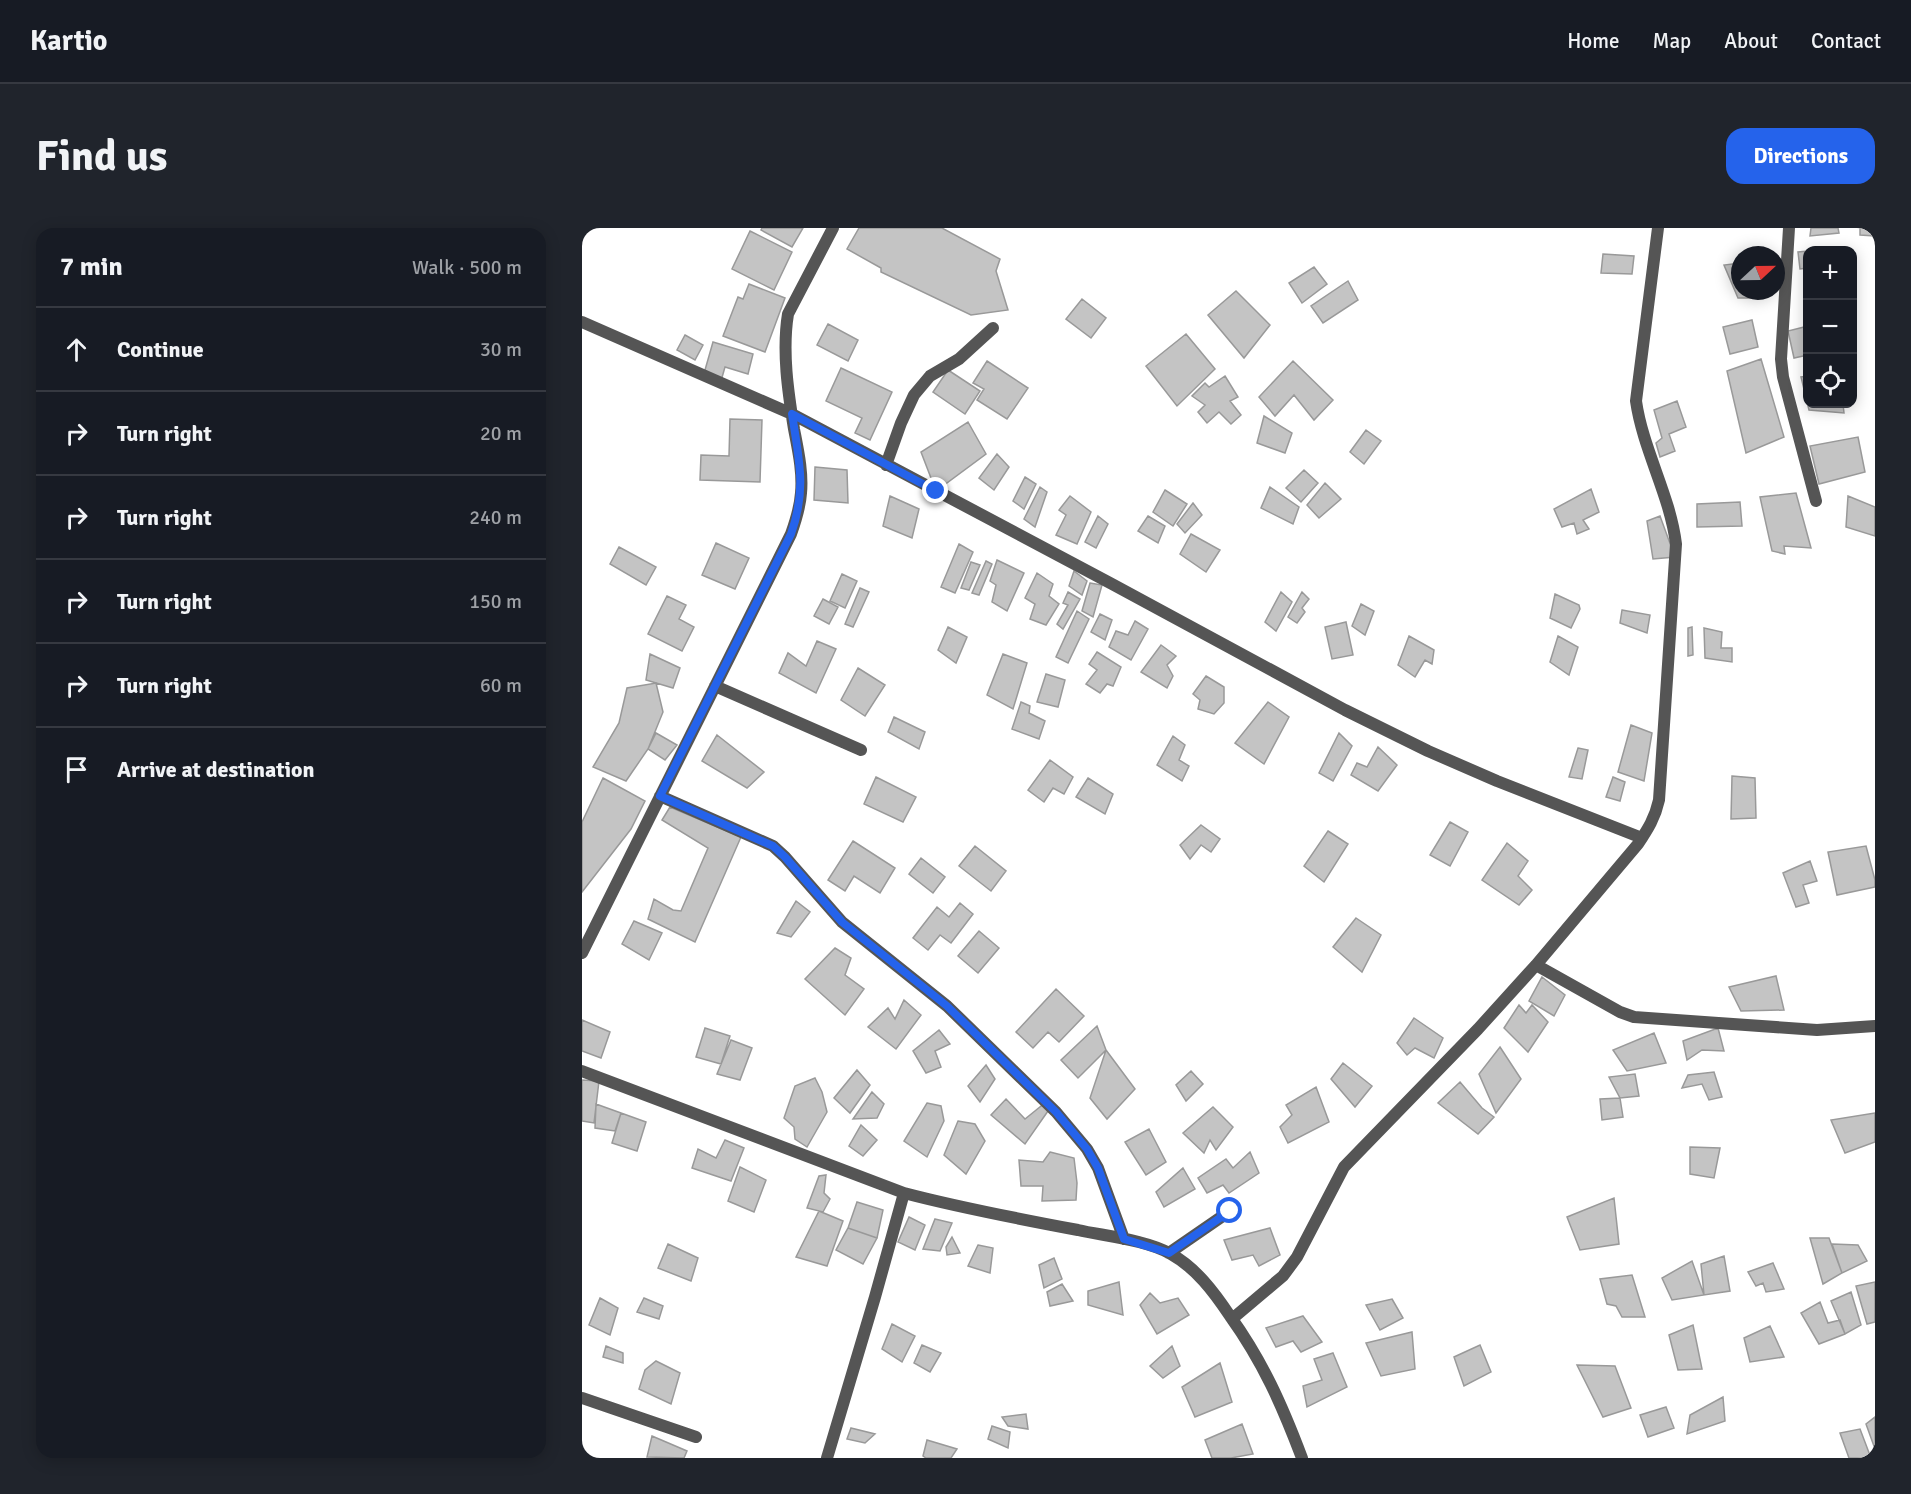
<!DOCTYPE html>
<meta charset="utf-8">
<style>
body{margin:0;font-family:Signika,sans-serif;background:#20242c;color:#f1f3f6}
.controls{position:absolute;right:18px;top:18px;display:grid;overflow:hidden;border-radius:12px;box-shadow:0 3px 15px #0003}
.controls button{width:54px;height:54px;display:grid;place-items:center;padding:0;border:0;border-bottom:2px solid #363941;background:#171b24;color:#f1f3f6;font:30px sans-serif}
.compass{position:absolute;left:1149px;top:18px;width:54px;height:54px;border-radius:50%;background:#171b24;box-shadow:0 3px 15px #0003;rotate:68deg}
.stop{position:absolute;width:18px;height:18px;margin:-14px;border:4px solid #2563eb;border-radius:50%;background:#fff}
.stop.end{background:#2563eb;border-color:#fff;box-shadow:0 2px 6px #0008}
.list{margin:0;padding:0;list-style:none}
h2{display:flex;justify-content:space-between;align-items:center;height:78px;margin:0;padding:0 24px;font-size:26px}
h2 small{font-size:20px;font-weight:400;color:#9ea1a6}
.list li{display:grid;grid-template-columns:39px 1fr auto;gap:18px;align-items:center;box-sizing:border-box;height:84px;padding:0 24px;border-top:2px solid #363941}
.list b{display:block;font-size:22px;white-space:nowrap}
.list em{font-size:20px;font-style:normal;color:#9ea1a6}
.icon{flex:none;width:33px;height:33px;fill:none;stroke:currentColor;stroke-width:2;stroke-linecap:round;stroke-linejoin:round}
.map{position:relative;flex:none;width:1293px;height:1230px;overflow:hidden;border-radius:18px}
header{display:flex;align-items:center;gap:36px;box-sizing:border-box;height:84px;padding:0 30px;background:#171b24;border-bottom:2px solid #363941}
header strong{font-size:28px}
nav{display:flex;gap:33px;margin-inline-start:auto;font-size:21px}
.intro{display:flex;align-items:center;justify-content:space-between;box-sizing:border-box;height:144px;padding:0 36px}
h1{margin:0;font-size:42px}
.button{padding:15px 27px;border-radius:18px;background:#2563eb;color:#fff;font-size:21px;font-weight:700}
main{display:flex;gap:36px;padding:0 36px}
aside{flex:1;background:#171b24;border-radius:18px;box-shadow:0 3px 15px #0003}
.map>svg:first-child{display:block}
.building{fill:#c4c4c4;stroke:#999;stroke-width:1.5}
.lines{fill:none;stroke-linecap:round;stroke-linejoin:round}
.street{stroke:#555;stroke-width:12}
.route{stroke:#2563eb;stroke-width:8}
</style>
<header>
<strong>Kartio</strong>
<nav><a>Home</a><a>Map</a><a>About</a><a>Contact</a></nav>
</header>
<div class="intro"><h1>Find us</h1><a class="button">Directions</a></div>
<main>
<aside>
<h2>7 min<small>Walk · 500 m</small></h2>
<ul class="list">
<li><svg class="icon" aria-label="ahead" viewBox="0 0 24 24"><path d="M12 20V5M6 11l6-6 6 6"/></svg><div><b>Continue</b></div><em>30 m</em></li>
<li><svg class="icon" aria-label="right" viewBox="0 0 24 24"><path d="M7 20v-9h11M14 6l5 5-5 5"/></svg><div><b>Turn right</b></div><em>20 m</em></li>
<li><svg class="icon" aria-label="right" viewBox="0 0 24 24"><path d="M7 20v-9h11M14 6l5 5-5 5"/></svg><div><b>Turn right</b></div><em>240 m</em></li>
<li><svg class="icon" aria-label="right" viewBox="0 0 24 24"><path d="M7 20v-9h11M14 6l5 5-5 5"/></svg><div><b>Turn right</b></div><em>150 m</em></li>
<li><svg class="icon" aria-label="right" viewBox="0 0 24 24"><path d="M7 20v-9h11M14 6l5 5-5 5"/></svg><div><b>Turn right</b></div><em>60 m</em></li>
<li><svg class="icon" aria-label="arrive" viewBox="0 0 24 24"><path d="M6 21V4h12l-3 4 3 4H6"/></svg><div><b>Arrive at destination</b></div></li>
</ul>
</aside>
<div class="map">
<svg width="1293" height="1230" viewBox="0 0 1293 1230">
<rect width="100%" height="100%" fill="#fff"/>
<!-- building -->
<path class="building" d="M 180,0 L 221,0 L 210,19 L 179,2 Z
M 277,0 L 360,0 L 418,31 L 414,43 L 426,82 L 389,87 L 299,44 L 299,40 L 265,21 Z
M 1229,0 L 1256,0 L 1257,5 L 1228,8 Z
M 1278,0 L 1293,0 L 1293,8 L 1278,7 Z
M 168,3 L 210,24 L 192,62 L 150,41 Z
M 1226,23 L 1226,40 L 1218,41 L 1216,24 Z
M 1021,26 L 1052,28 L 1050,46 L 1019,45 Z
M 1158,35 L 1158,63 L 1182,63 L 1182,70 L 1156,70 L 1142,37 Z
M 732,39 L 745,56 L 720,75 L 707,55 Z
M 766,53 L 776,72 L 741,95 L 729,78 Z
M 167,56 L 203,70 L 183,124 L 141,108 L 156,69 L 161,71 Z
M 654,63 L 688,97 L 662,130 L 626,87 Z
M 500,71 L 524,90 L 509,110 L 484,91 Z
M 1170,92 L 1176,119 L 1148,126 L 1141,99 Z
M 246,96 L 276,112 L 266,133 L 235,117 Z
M 1226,98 L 1226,127 L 1212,130 L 1206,103 Z
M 604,106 L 633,141 L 595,178 L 564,138 Z
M 103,107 L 121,117 L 113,132 L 95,122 Z
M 131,114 L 171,126 L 166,146 L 143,139 L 139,153 L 123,142 Z
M 1179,131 L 1202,209 L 1164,225 L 1145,143 Z
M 405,133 L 446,160 L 425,191 L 395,172 L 402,161 L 391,155 Z
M 711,133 L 751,172 L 732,192 L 712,167 L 693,188 L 677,169 Z
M 259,140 L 310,164 L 288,212 L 273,205 L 280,190 L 244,173 Z
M 366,142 L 398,163 L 383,186 L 351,164 Z
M 643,148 L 656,169 L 648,173 L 659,187 L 649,196 L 637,184 L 625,195 L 616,184 L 623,177 L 610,168 L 623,155 L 627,159 Z
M 1226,148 L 1226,176 L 1261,176 L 1262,185 L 1227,182 L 1219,149 Z
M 1095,173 L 1104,199 L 1087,206 L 1093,223 L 1078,229 L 1074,215 L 1080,210 L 1072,182 Z
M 682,188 L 710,205 L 703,225 L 675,215 Z
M 148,191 L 180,192 L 178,254 L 118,252 L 119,227 L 147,228 Z
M 386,194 L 404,226 L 354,263 L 339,224 Z
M 784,202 L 799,213 L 782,236 L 768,224 Z
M 1276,209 L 1283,244 L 1237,256 L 1228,218 Z
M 415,226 L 427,239 L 412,262 L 397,250 Z
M 233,239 L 265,242 L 266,275 L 232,272 Z
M 722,242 L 736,255 L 719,274 L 704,260 Z
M 443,249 L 454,256 L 442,281 L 431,273 Z
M 743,255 L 759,271 L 737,290 L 725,277 Z
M 458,259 L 465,264 L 453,299 L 442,291 Z
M 688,259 L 717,279 L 711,296 L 679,280 Z
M 1009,261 L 1017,284 L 1001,292 L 1007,301 L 995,306 L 992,295 L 980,299 L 972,281 Z
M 583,262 L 605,276 L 591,298 L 571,284 Z
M 1214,265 L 1229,320 L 1202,318 L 1203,326 L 1190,323 L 1178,269 Z
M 308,268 L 337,281 L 330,310 L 301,298 Z
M 488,268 L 509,284 L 495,316 L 474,307 L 484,287 L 477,282 Z
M 1266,268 L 1293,279 L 1293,308 L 1264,299 Z
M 1158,274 L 1160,298 L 1115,299 L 1115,276 Z
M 611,275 L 620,287 L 603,305 L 595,296 Z
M 516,288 L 526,296 L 514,320 L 503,314 Z
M 566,288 L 583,298 L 576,315 L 556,303 Z
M 1078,288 L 1093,329 L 1071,331 L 1065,293 Z
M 609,306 L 638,322 L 624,344 L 598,326 Z
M 134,315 L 167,330 L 153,361 L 120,347 Z
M 377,316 L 391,324 L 373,365 L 359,359 Z
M 37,319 L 74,339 L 64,357 L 28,336 Z
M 415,332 L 442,345 L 425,383 L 410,374 L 414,357 L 408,353 Z
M 404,333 L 410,336 L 397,367 L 390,365 Z
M 389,334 L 398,337 L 387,362 L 379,360 Z
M 492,343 L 505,353 L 500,367 L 487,358 Z
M 455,345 L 471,356 L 467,368 L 477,376 L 464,397 L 448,391 L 453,376 L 443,370 Z
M 260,346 L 275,353 L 263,380 L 248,373 Z
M 508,355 L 520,357 L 511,389 L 500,383 Z
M 278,360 L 287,364 L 271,399 L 263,396 Z
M 486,364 L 498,371 L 481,401 L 475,396 L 486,377 L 481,375 Z
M 699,364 L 710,374 L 694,403 L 683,394 Z
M 720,364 L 727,371 L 720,380 L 723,384 L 715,395 L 706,389 Z
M 973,366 L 997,377 L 998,381 L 989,400 L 968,390 Z
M 85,368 L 104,377 L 97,391 L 112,399 L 100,423 L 66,406 Z
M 241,371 L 256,379 L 247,396 L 232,388 Z
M 779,376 L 792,383 L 783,407 L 770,398 Z
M 1040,382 L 1068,387 L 1065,405 L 1038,395 Z
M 495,383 L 507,391 L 486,435 L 474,429 Z
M 518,386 L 530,392 L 523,412 L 509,404 Z
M 553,393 L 566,401 L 549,432 L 527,419 L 534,403 L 546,407 Z
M 764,394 L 771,427 L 750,431 L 743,399 Z
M 366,399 L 385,409 L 374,435 L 356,422 Z
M 1110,399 L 1111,427 L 1106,428 L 1106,400 Z
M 1122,400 L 1140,404 L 1139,420 L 1150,420 L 1150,434 L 1123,430 Z
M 827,408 L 852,422 L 850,436 L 843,432 L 833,449 L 816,437 Z
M 976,408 L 996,419 L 987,447 L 968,434 Z
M 235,413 L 254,421 L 234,465 L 197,445 L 206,425 L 224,438 Z
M 579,417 L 594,428 L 585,437 L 591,448 L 585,460 L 559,444 Z
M 515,424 L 539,439 L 531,458 L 525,456 L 518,465 L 504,456 L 515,442 L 507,436 Z
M 68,426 L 98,440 L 91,460 L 64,452 Z
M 421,426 L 445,435 L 431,481 L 405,467 Z
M 276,440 L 303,457 L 283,488 L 259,472 Z
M 464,446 L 483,452 L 476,479 L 455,474 Z
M 624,448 L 642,459 L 642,475 L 632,486 L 616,481 L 618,472 L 611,466 Z
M 74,455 L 81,484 L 66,521 L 44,553 L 11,539 L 37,495 L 45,460 Z
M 439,474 L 448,478 L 447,485 L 463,493 L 457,511 L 430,501 Z
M 686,474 L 707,489 L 682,536 L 653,515 Z
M 312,489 L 343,504 L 337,521 L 306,504 Z
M 1049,497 L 1070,505 L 1062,553 L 1036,544 Z
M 74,505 L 95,517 L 83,532 L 66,521 Z
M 757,505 L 770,518 L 751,553 L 737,545 Z
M 135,507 L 182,544 L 165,560 L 120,533 Z
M 591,508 L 603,517 L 597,532 L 607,538 L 600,553 L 575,537 Z
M 796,519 L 815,537 L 796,563 L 769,547 L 775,535 L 785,539 Z
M 996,520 L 1006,522 L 1000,551 L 987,549 Z
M 468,532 L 491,549 L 482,566 L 471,560 L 462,574 L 446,562 Z
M 1150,548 L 1173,550 L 1174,590 L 1149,591 Z
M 294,549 L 334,569 L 321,594 L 282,576 Z
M 1031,549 L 1043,554 L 1038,573 L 1024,569 Z
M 21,550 L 63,573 L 49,601 L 0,664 L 0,594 Z
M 506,550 L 531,566 L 523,586 L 494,569 Z
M 88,579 L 159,609 L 113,714 L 66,691 L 72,671 L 91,682 L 99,683 L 126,620 L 80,592 Z
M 868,594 L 886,604 L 868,638 L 848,627 Z
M 619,597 L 638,611 L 629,624 L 619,617 L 608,631 L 598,617 Z
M 746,603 L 766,616 L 742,654 L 722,638 Z
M 271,613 L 313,640 L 298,665 L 272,648 L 263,663 L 246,652 Z
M 925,615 L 946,633 L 936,648 L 950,662 L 937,677 L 900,652 Z
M 393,618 L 424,643 L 409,663 L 377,638 Z
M 1284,618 L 1293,652 L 1293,659 L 1255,667 L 1246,624 Z
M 339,630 L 363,649 L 351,665 L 327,646 Z
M 1228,633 L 1235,653 L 1221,657 L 1227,675 L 1214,679 L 1201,645 Z
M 214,673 L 228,684 L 209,709 L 195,705 Z
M 378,675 L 391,686 L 369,715 L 358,707 L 346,722 L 331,710 L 355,679 L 367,689 Z
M 774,690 L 799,707 L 780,744 L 751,719 Z
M 52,693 L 80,705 L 67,732 L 40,716 Z
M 397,703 L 417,720 L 396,745 L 376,728 Z
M 253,720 L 269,730 L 263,747 L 282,761 L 263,787 L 223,751 Z
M 1194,748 L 1202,782 L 1159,783 L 1147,759 Z
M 960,749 L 983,767 L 972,788 L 947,773 Z
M 474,761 L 502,788 L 477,814 L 466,804 L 451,820 L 434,804 Z
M 322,772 L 339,787 L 314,821 L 286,799 L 306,780 L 313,791 Z
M 937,777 L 944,785 L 950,777 L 966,794 L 946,824 L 922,800 Z
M 832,790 L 861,810 L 852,830 L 833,820 L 825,827 L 815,815 Z
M 0,792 L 28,804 L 19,830 L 0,823 Z
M 515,798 L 524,822 L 496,850 L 479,832 Z
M 123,800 L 148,808 L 139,836 L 114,829 Z
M 1136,800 L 1142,823 L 1120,822 L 1105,832 L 1101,813 Z
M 357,802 L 368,816 L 353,823 L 359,839 L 344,845 L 331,823 Z
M 1072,805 L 1084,835 L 1045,843 L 1031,822 Z
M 149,812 L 170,820 L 158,852 L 135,846 Z
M 918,819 L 939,851 L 914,885 L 897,846 Z
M 524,822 L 553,861 L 525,891 L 508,870 Z
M 761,835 L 790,858 L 773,879 L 749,851 Z
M 404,837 L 413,851 L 398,874 L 386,858 Z
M 275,842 L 288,857 L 268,885 L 252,870 Z
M 609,843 L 621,856 L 604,873 L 594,857 Z
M 1132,844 L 1140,869 L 1127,872 L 1120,856 L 1100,860 L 1106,847 Z
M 1053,846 L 1057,868 L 1038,870 L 1027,849 Z
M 233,850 L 240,864 L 245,884 L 225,919 L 213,911 L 212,899 L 202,890 L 213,858 Z
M 0,852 L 17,853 L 12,895 L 0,893 Z
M 878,854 L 900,880 L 912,889 L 896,906 L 856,875 Z
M 734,859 L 747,894 L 706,915 L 698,899 L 710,887 L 704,877 Z
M 290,864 L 302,876 L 295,890 L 271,891 Z
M 1038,870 L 1041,889 L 1020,892 L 1018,871 Z
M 424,871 L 443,891 L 464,874 L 466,883 L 443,916 L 409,887 Z
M 345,875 L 359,878 L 362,893 L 345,929 L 322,913 Z
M 14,876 L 39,885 L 33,903 L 13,900 Z
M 631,879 L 651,899 L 634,922 L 628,912 L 622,925 L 601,905 Z
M 39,885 L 64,894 L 55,923 L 30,915 Z
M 1293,885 L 1293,914 L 1263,925 L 1249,892 Z
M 376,893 L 393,896 L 403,913 L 384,946 L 362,927 Z
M 279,897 L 295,912 L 281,928 L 267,918 Z
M 567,901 L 584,934 L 564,947 L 543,914 Z
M 143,912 L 162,920 L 149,953 L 110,940 L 116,921 L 134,930 Z
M 1108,919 L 1138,920 L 1132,950 L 1108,946 Z
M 468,924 L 492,930 L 495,955 L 494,972 L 460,973 L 461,958 L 439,958 L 437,932 L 461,934 Z
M 668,924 L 677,945 L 647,965 L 641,957 L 625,965 L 616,950 L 644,931 L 651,940 Z
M 158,939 L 184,952 L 172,984 L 146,973 Z
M 601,940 L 613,961 L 582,979 L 574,964 Z
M 244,947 L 242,965 L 248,971 L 241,984 L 225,980 L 237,948 Z
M 1032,970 L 1037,1016 L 998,1022 L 985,989 Z
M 275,974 L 301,982 L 295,1010 L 266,1000 Z
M 237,983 L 261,993 L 245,1038 L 214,1029 Z
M 327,989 L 343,997 L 333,1022 L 316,1014 Z
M 353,991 L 370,995 L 358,1023 L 341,1021 Z
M 266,1000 L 295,1010 L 281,1036 L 254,1022 Z
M 688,1000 L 698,1027 L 677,1038 L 671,1027 L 650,1032 L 642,1012 Z
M 370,1009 L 378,1025 L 365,1027 L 364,1019 Z
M 1228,1010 L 1247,1010 L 1260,1045 L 1241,1056 Z
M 86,1016 L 116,1030 L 109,1053 L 76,1040 Z
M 1250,1016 L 1276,1017 L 1285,1033 L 1260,1045 Z
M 396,1017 L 411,1020 L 408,1045 L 386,1038 Z
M 1142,1028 L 1148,1063 L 1122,1067 L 1119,1036 Z
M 472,1030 L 480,1051 L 462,1060 L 457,1037 Z
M 1110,1033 L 1122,1067 L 1090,1072 L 1080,1050 Z
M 1191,1035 L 1202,1061 L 1184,1064 L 1181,1055 L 1174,1058 L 1166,1044 Z
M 1050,1047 L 1063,1089 L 1040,1089 L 1034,1078 L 1025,1076 L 1018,1051 Z
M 537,1054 L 541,1087 L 506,1077 L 506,1063 Z
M 1293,1054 L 1293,1094 L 1285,1096 L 1274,1058 Z
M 480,1056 L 491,1073 L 468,1078 L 465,1064 Z
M 1269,1064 L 1279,1097 L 1263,1106 L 1249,1073 Z
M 568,1065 L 578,1075 L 596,1070 L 607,1087 L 575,1106 L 558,1077 Z
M 18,1070 L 36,1080 L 28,1107 L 7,1097 Z
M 62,1070 L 81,1078 L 77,1091 L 55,1084 Z
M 810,1071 L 821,1090 L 798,1102 L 784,1077 Z
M 1238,1074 L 1246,1095 L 1258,1092 L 1263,1106 L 1237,1116 L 1219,1085 Z
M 721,1088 L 740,1114 L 719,1124 L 711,1113 L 694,1119 L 684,1100 Z
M 310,1096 L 333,1108 L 320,1134 L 300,1121 Z
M 1111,1097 L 1120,1141 L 1096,1142 L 1087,1107 Z
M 1188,1098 L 1202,1129 L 1168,1134 L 1162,1110 Z
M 830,1104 L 833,1141 L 799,1148 L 784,1115 Z
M 340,1117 L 359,1125 L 348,1144 L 332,1135 Z
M 898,1117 L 909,1144 L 882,1158 L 872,1129 Z
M 24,1118 L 41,1125 L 41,1135 L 21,1129 Z
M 590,1118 L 598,1138 L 581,1150 L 568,1138 Z
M 751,1125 L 765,1159 L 725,1179 L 721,1158 L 740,1152 L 732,1131 Z
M 74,1133 L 98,1145 L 89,1176 L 57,1161 L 63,1142 Z
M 638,1135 L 650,1174 L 613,1189 L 600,1159 Z
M 995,1137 L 1033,1138 L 1049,1180 L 1021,1189 Z
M 1141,1169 L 1143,1193 L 1105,1206 L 1108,1187 Z
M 1084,1179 L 1092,1200 L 1066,1209 L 1058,1187 Z
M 444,1186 L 446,1201 L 426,1198 L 420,1189 Z
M 1293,1189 L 1293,1221 L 1284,1196 Z
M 660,1196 L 671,1226 L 649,1230 L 630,1230 L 623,1212 Z
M 410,1198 L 428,1204 L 426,1220 L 406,1211 Z
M 269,1200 L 293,1206 L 283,1215 L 265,1211 Z
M 1278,1201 L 1289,1230 L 1267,1230 L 1258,1205 Z
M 70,1208 L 105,1223 L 102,1230 L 65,1229 Z
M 345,1212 L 375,1221 L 369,1230 L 344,1230 L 341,1228 Z"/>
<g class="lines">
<!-- street -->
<path class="street" d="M 1207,0 L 1199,131 L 1201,149 L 1234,273
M 0,94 L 210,186 L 530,356 L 763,482 L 846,523 L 915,553 L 1060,610
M 304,237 L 319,195 L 332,167 L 348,148 L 377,131 L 411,100
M 133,458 L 279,522
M 78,568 L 191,618 L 203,629 L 260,694 L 365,778 L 474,884 L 505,921 L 516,940 L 542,1011
M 0,725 L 209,306 C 214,292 218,280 219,265 C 221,244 216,222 212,201 C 206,164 200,123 206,86 L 251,0
M 954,737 L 1038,784 L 1052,789 L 1235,802 L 1293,798
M 0,843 L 322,965 C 379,980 437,991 496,1002 C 523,1008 565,1012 589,1026 C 614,1040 632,1064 648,1088 C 681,1134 700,1177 720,1230
M 587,1025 L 648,983
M 650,1091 L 701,1048 L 715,1029 L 762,939 L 896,801 L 954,737 L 1056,616 C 1066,601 1073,590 1077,572 L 1094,316 C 1088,267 1061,222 1054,173 L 1076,0
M 0,1170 L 114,1209
M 245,1230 L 293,1069 L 322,965"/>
</g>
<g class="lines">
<!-- route -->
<path class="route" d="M 354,263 L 210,186 C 217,232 225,261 209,306 L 78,568 L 191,618 L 203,629 L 260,694 L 365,778 L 474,884 L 505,921 L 516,940 L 542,1011 L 587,1025 L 648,983"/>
</g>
</svg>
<div class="controls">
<button>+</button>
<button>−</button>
<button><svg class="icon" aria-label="locate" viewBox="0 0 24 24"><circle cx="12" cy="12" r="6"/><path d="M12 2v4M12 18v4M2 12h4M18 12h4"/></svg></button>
</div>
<svg class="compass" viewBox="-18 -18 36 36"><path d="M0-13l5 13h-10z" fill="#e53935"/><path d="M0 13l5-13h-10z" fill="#9ea1a6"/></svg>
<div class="stop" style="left:648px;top:983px"></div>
<div class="stop end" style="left:354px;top:263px"></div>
</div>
</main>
